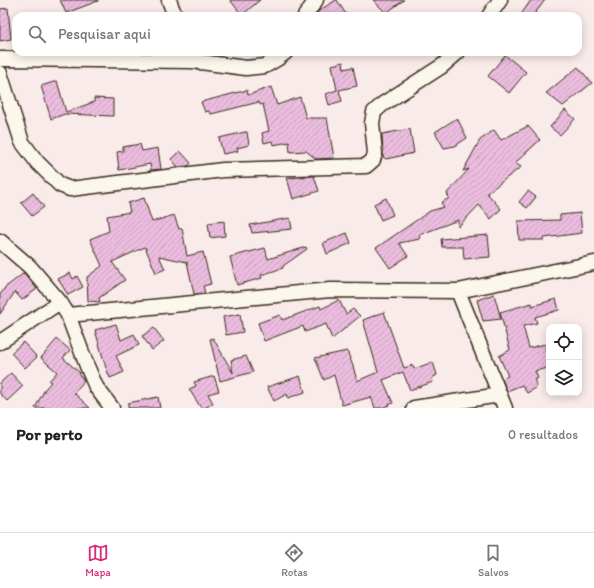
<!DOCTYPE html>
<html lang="pt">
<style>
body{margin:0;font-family:Itim,sans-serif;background:#f2f2f2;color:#222}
.controls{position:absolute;right:12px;bottom:12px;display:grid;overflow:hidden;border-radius:8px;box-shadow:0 2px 10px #0003}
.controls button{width:36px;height:36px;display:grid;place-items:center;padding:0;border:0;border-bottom:1px solid #e0e0e0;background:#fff;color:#222;font:20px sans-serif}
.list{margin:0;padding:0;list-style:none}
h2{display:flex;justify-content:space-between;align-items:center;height:52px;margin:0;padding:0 16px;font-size:17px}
h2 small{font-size:13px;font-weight:400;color:#767676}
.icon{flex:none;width:22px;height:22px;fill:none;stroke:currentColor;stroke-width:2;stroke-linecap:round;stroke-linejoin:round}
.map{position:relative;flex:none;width:594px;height:408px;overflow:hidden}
.search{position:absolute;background:#fff;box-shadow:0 2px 10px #0003;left:12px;right:12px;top:12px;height:44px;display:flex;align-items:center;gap:10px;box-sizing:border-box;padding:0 14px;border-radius:12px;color:#767676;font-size:15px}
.sheet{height:124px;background:#fff}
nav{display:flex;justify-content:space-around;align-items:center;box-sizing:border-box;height:56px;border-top:1px solid #e0e0e0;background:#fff;font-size:11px;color:#767676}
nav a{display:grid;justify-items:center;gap:2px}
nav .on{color:#db2777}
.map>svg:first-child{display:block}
.building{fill:url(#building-hatch);stroke:#3b2a1e}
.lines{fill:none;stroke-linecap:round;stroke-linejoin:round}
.minor-casing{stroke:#3b2a1e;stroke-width:17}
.minor{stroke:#fbf7ec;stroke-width:14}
</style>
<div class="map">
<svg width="594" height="408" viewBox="0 0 594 408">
<defs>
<pattern id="building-hatch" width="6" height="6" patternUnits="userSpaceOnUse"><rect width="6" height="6" fill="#ebbcde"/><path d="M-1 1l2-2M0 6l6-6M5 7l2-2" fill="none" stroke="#caa2be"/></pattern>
</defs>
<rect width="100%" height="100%" fill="#f8ebe9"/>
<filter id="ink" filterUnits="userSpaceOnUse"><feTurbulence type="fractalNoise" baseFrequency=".025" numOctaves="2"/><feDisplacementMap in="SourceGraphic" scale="8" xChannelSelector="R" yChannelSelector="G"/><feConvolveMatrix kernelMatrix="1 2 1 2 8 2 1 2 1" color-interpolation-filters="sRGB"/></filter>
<g filter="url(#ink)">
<!-- building -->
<path class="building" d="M 60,0 L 98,0 L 98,1 L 66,13 Z
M 230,0 L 260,0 L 242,15 Z
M 336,0 L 337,0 L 347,16 L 315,16 L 320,10 Z
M 373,0 L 404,0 L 386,13 Z
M 531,0 L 545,0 L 533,16 L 520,16 Z
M 8,8 L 11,39 L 0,41 L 0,9 Z
M 505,55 L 526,72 L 509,93 L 488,76 Z
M 343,62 L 344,69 L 353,67 L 357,86 L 339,90 L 342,101 L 329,105 L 326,94 L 337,90 L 332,65 Z
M 578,67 L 592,83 L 563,106 L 546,93 Z
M 57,81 L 66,112 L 94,102 L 94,98 L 113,99 L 113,116 L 65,114 L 51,119 L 41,86 Z
M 271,87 L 277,105 L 300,97 L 306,118 L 327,118 L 334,158 L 316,159 L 306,151 L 290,152 L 289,142 L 273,145 L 272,141 L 264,143 L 262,133 L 269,131 L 263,104 L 260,105 L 259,102 L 211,114 L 209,111 L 205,112 L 201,102 L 247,90 L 248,95 Z
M 565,110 L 575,119 L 560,135 L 550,127 Z
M 457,118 L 467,138 L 455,146 L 444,148 L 435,132 Z
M 528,126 L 540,140 L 515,163 L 521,167 L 487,193 L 501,209 L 491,219 L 479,205 L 458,227 L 458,220 L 419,235 L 420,239 L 399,243 L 408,256 L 390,268 L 376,248 L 430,211 L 444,207 L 441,203 L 449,198 L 447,193 L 469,169 L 463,171 L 480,140 L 494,130 L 501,140 Z
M 410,129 L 414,153 L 386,159 L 383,157 L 382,134 Z
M 245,132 L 247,132 L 249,145 L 237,148 L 238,151 L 223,154 L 219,138 Z
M 140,144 L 142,151 L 158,148 L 161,169 L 151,170 L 150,164 L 119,170 L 117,152 L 123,151 L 123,147 Z
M 180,151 L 191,163 L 188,166 L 178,167 L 171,159 Z
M 314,176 L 319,191 L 293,199 L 287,178 Z
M 528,191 L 536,197 L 527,208 L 519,202 Z
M 33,193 L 44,207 L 32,216 L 21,203 Z
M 144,198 L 152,222 L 174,215 L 179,229 L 182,228 L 187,256 L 203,252 L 211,284 L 203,286 L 205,293 L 194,294 L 187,262 L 159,256 L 165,269 L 156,273 L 145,247 L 112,262 L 125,280 L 99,298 L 100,302 L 88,301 L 87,277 L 102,266 L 90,239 L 109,231 L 107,216 L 130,212 L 128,203 Z
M 386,198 L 393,215 L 381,220 L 374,204 Z
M 580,213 L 582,233 L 544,238 L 544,240 L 519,240 L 518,221 L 560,220 L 560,215 Z
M 290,218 L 292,229 L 252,233 L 250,225 Z
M 224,221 L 225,236 L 210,238 L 208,223 Z
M 347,233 L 351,243 L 327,254 L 323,243 Z
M 488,235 L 490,257 L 464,259 L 463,247 L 442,247 L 441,239 Z
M 306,247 L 307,249 L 283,266 L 283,268 L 261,275 L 262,278 L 237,285 L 230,257 L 265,248 L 268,259 Z
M 24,273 L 37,289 L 22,300 L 15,292 L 0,314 L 0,295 L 6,286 L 7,286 Z
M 70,273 L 73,279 L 77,276 L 83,287 L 68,295 L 58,279 Z
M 494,294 L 501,319 L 483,321 L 477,300 Z
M 556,299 L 559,310 L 535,317 L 537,323 L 523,326 L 529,348 L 545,344 L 548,368 L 535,371 L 538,378 L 534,380 L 536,383 L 536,388 L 527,393 L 522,385 L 507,391 L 502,379 L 508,376 L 499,356 L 510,350 L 500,312 L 532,303 L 532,306 Z
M 339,300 L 346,314 L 353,309 L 360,316 L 332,339 L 326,324 L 305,332 L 303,326 L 264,341 L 258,323 L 280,315 L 282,320 L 320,306 L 321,309 Z
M 384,312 L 404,368 L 413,365 L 414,369 L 433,362 L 437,375 L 432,378 L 433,382 L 410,390 L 403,372 L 383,380 L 393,403 L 382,408 L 375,408 L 371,397 L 342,405 L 334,375 L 324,380 L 315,358 L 347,351 L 353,366 L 357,381 L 378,372 L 363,320 Z
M 240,314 L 243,332 L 226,335 L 223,317 Z
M 116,324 L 121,340 L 134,334 L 139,345 L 116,356 L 124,372 L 110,378 L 106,368 L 95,330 Z
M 154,328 L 164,341 L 152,350 L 142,336 Z
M 213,338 L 233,373 L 231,360 L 246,356 L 253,372 L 220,381 L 210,339 Z
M 57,339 L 70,350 L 63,358 L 80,373 L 79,374 L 84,381 L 74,393 L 90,408 L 35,408 L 45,389 L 51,382 L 49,381 L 57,372 L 41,358 Z
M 23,342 L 37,357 L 25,368 L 11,353 Z
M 11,373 L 23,386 L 7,401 L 0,394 L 0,383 Z
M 214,376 L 219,391 L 208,394 L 213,403 L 205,408 L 201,408 L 189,389 L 196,386 L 194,382 Z
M 300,376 L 305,392 L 288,398 L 287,394 L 274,401 L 267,387 Z
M 158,397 L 160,408 L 128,408 L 128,403 Z"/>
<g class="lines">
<defs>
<path id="minor" d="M 169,0 L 175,16
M 305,16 L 316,0
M 489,16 L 500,0
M 0,59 L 193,61 L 246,68 L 265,66 L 277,59 L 286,52
M 0,73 L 22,142 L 37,162 L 60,185 L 70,189 L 223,170 L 366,166 L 373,160 L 375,153 L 372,123 L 374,112 L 383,104 L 442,66 L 458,52
M 0,241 L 30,267 L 60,302 L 68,315 L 87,366 L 96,387 L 112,408
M 458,291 L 505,408
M 68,315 L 330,290 L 458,291 L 594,263
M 0,342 L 60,302
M 414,408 L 500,395"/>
</defs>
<!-- minor casing -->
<use href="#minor" class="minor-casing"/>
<!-- minor -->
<use href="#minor" class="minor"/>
</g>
</g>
</svg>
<div class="controls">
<button><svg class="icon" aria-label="locate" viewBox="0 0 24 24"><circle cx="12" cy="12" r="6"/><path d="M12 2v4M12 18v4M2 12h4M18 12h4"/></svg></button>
<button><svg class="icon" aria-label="layers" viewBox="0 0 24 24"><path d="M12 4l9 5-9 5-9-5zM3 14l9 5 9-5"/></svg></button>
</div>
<div class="search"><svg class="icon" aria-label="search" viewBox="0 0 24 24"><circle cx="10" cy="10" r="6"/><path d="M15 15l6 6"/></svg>Pesquisar aqui</div>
</div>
<section class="sheet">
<h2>Por perto<small>0 resultados</small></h2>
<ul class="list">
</ul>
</section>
<nav>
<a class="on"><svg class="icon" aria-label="map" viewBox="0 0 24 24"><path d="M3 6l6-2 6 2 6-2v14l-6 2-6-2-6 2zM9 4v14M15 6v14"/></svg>Mapa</a>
<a><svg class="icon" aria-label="directions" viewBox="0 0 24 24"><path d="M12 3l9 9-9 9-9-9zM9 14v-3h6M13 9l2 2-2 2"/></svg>Rotas</a>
<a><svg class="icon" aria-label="saved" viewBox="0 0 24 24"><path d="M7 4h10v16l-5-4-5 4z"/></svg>Salvos</a>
</nav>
